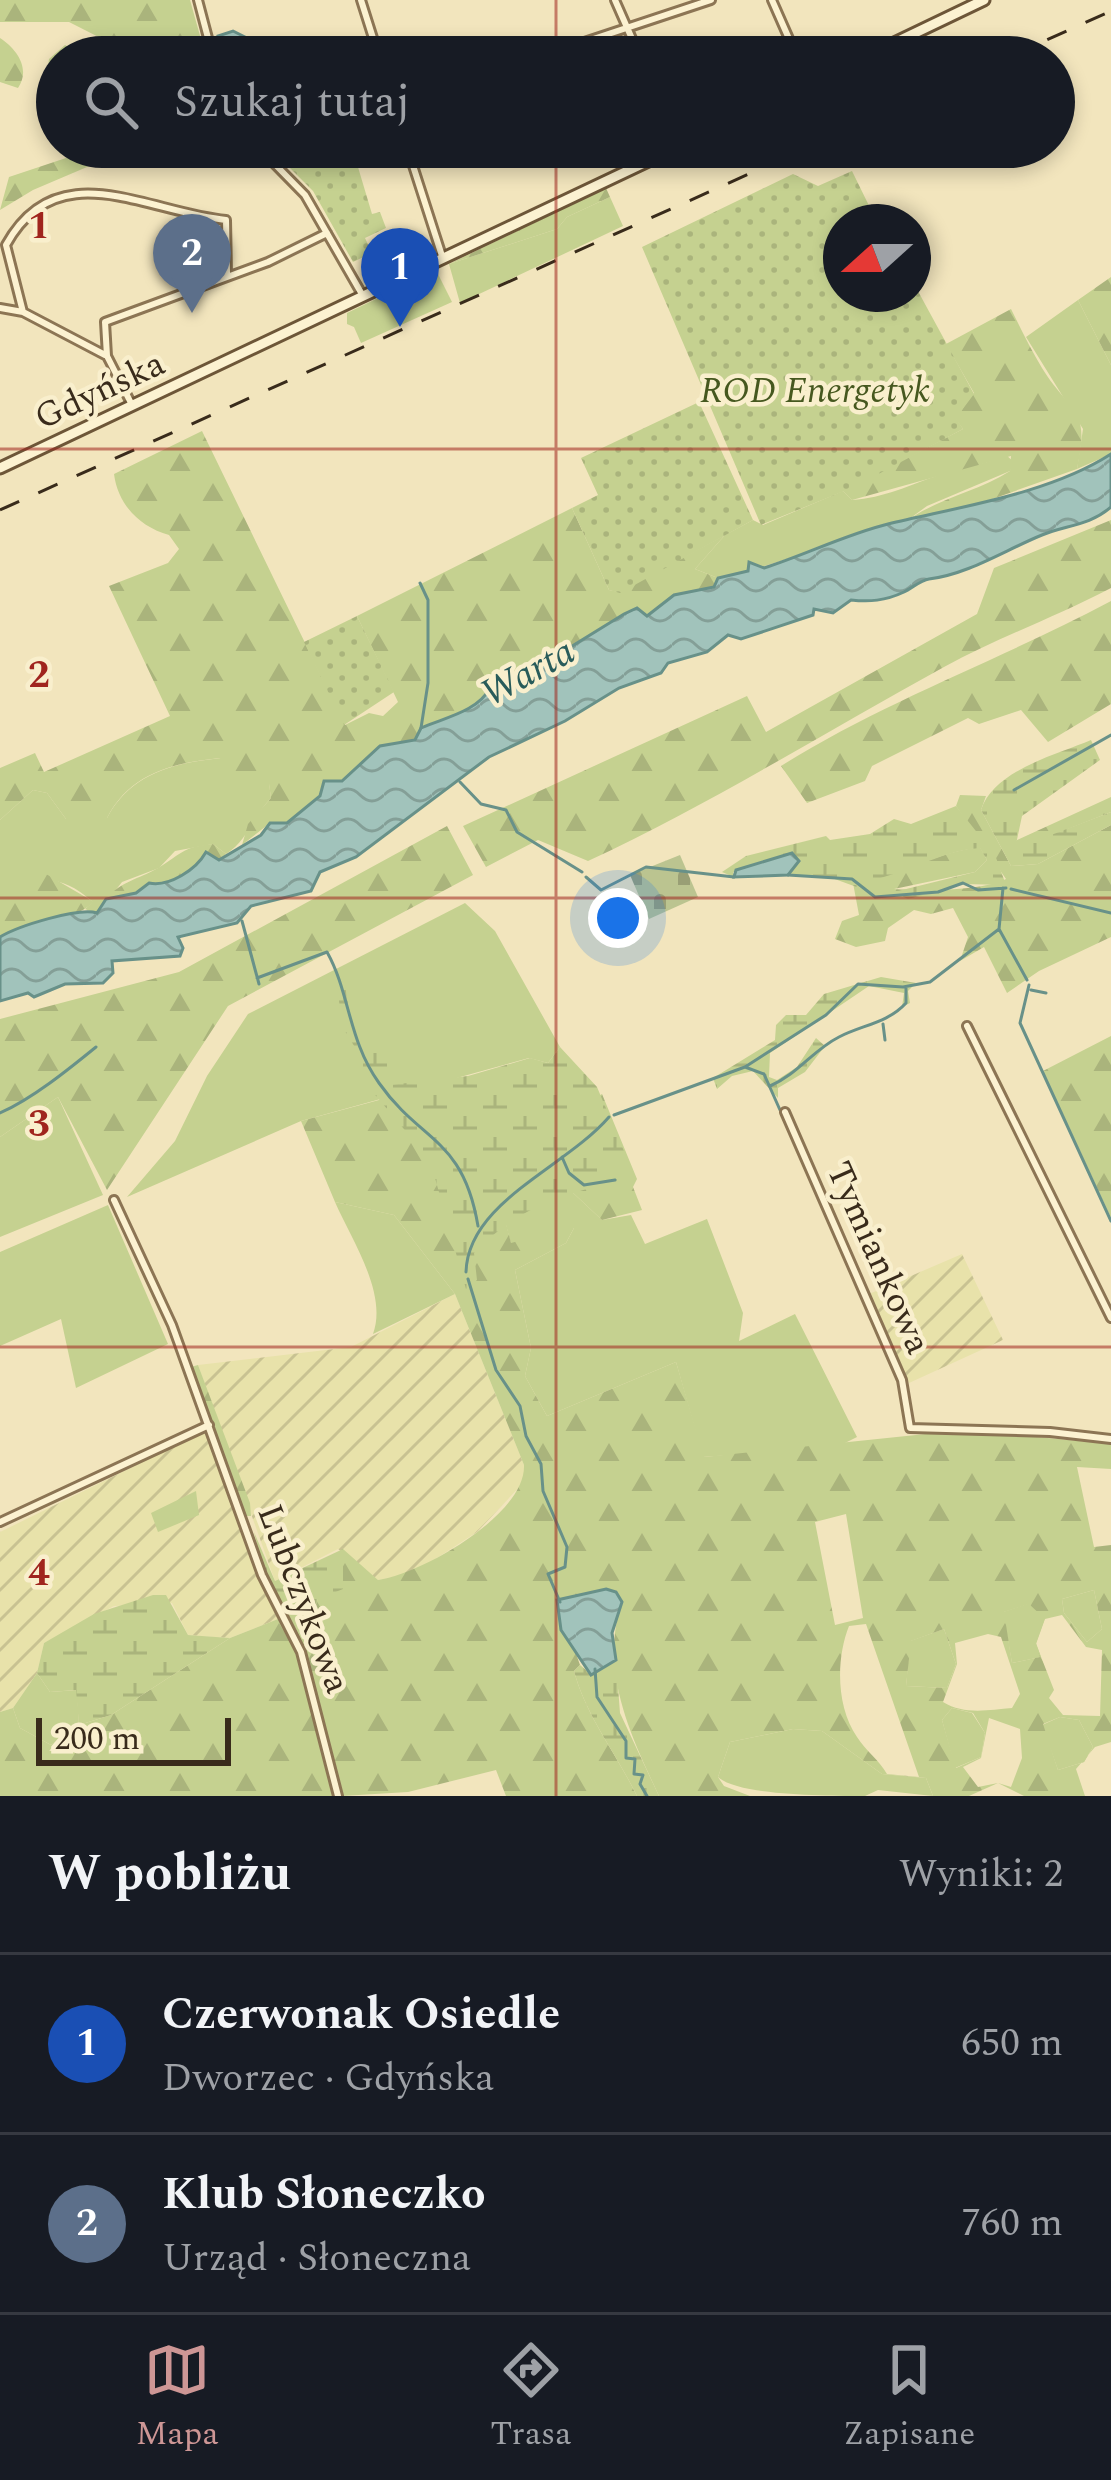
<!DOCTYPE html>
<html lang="pl">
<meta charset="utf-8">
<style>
body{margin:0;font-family:Spectral,serif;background:#242831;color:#f1f3f6}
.compass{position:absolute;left:823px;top:204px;width:108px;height:108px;border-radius:50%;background:#171b24;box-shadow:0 6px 18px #0003;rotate:249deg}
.scale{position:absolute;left:36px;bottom:30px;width:195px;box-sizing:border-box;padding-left:12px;border:6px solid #392b1b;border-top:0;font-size:33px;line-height:42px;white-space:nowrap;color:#392b1b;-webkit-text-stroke:9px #f9efcd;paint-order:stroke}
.you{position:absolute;left:618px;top:918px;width:42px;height:42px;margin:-30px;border:9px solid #fff;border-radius:50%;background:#1a73e8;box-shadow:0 0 0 18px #1a73e833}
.badge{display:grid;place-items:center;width:78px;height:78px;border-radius:50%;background:#cd9695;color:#fff;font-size:39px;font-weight:700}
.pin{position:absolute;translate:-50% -99px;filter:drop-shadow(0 3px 6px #0008)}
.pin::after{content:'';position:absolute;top:63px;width:42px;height:36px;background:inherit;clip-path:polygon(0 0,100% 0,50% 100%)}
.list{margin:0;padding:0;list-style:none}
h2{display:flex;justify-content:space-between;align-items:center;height:156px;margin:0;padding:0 48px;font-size:51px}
h2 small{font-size:39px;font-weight:400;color:#9ea1a6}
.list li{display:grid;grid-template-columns:78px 1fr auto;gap:36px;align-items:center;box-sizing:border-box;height:180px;padding:0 48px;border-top:3px solid #363941}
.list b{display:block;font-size:45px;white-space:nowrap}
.list p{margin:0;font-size:39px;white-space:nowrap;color:#9ea1a6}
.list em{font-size:39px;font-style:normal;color:#9ea1a6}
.icon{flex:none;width:66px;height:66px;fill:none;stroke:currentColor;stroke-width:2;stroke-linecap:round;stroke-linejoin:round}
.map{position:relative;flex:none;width:1111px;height:1796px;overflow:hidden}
.search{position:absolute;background:#171b24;box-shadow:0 6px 18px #0003;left:36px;right:36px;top:36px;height:132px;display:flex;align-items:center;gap:30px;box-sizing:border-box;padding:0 42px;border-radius:66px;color:#9ea1a6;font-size:45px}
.sheet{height:516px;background:#171b24}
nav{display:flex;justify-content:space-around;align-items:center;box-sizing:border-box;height:168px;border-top:3px solid #363941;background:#171b24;font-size:33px;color:#9ea1a6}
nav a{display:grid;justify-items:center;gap:6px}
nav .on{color:#cd9695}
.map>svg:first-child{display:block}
.farmland{fill:url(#farmland-furrows)}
.grass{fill:#c5d190}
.forest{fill:url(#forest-firs);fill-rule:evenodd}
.wetland{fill:url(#wetland-marsh)}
.cemetery{fill:url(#cemetery-stones)}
.garden{fill:url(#garden-dots)}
.water{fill:url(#water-waves);stroke:#689189;stroke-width:3}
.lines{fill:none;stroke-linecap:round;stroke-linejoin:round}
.stream{stroke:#689189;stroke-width:3}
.street-casing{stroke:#8c7554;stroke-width:12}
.secondary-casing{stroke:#6d5638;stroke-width:15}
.street{stroke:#fcf2d1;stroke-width:6}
.secondary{stroke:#fcf2d1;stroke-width:9}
.rail{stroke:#392b1b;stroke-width:3;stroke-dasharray:21 21;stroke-linecap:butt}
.grid{fill:none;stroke:#a0251e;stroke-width:3;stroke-opacity:0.55}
.labels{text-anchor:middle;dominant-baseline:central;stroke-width:9;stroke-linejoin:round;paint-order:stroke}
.street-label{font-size:36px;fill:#392b1b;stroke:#f9efcd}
.park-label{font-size:36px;font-style:italic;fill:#46581f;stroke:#f9efcd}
.water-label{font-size:39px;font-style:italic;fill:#285b5a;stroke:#f9efcd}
.grid-label{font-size:39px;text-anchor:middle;font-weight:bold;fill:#a0251e;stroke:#f9efcd;stroke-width:9;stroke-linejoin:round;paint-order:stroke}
</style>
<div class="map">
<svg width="1111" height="1796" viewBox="0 0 1111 1796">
<defs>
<pattern id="farmland-furrows" width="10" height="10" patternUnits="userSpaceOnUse" patternTransform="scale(3)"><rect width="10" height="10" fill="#e8e2aa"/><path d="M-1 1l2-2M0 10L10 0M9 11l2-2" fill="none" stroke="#c8c292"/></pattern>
<pattern id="forest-firs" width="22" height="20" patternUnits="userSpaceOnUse" patternTransform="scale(3)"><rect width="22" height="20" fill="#c5d190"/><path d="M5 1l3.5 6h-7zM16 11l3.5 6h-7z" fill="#aab47c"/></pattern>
<pattern id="wetland-marsh" width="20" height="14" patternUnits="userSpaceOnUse" patternTransform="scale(3)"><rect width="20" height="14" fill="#c5d190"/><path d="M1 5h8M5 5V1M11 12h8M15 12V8" fill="none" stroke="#aab47c"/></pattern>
<pattern id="cemetery-stones" width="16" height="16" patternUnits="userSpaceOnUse" patternTransform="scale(3)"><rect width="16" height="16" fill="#bbc490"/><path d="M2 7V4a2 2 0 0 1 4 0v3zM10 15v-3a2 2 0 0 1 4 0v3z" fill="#999f75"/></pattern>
<pattern id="garden-dots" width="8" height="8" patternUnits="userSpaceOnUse" patternTransform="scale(3)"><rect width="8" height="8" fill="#c5d190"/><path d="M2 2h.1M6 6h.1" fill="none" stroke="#aab47c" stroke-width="1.8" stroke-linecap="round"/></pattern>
<pattern id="water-waves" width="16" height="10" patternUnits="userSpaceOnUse" patternTransform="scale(3)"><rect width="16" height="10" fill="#a1c3bb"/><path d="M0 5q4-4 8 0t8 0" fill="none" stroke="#849f97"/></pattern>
</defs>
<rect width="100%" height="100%" fill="#f2e5bd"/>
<!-- farmland -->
<path class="farmland" d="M 962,1254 L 1003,1340 L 909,1383 L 869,1294 Z
M 455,1294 L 524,1465 L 525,1481 L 477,1532 L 414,1573 L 378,1580 L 338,1549 L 275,1581 L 198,1365 L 351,1347 Z
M 206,1431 L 278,1619 L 230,1638 L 213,1637 L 188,1635 L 172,1603 L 114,1606 L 44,1643 L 37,1673 L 13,1708 L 0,1712 L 0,1532 Z"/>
<!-- grass -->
<path class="grass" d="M 610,197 L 623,226 L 460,303 L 449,264 L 557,229 L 567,217 Z
M 436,270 L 452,302 L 361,343 L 354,327 L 347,324 L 347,313 Z
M 1078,300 L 1111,365 L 1111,454 L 1077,469 L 1083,429 L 1026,337 Z
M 1006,455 L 1014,462 L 1010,471 L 927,506 L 905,522 L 736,575 L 718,578 L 695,569 L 725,535 L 753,520 L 763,525 L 843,491 L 852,500 C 884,498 910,485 939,475 C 962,466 983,466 1006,455 Z
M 221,758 L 269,783 L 271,798 C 253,816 247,842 226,854 L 213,844 L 175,851 L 159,868 L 122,882 L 97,914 L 85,909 L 93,902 C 58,871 40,882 0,878 L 0,820 L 33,790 L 47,793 L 66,819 L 107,818 C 131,773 174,763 221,758 Z
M 465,903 L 495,931 L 560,1047 L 548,1063 L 529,1058 L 301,1121 L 127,1197 L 175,1141 L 207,1076 L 248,1014 Z
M 58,1097 L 103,1195 L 0,1237 L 0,1137 Z
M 570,1190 L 602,1220 L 631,1215 L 645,1244 L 707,1219 L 743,1313 L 739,1341 L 795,1314 L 857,1437 L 837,1447 L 703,1457 L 676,1362 L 547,1416 L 525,1376 L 531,1348 L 515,1270 L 566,1243 L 574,1228 L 511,1244 L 505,1221 Z
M 335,1202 L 394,1215 L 455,1294 L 373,1334 C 388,1293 351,1239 335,1202 Z
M 108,1205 L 168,1344 L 76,1388 L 61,1319 L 0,1346 L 0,1252 Z
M 196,1491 L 199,1515 L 158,1532 L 151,1513 Z
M 1094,1590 L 1102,1629 L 1087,1642 L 1064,1613 L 1062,1599 Z
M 1030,1603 L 1045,1618 L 1036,1643 L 1041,1657 L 1012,1663 L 1003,1612 Z
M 944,1629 L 956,1664 L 947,1688 L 906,1686 L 910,1641 Z
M 37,1673 L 50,1692 L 77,1690 L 79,1725 L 51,1745 L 20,1728 L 13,1708 Z
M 952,1708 L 972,1713 L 985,1733 L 981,1757 L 955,1768 L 942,1720 Z
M 1060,1717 L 1079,1720 L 1093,1747 L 1084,1762 L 1058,1770 L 1042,1725 Z
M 793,1729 L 822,1731 L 882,1774 L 926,1778 L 933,1796 L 878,1790 L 865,1796 C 831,1796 738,1796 718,1777 L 730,1742 Z"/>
<!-- forest -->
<path class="forest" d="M 0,0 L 190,0 L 206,57 L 138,57 L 69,22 L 0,22 Z
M 0,38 C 17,49 31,69 18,88 L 0,82 Z
M 65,45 L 86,57 L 57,57 L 57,96 L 46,80 L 49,59 Z
M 99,147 L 134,147 L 33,190 L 0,210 L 9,177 Z
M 606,188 L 610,197 L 567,217 L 557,229 L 449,264 Z
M 1111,277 L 1111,365 L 1078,300 Z
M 1011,309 C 1021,329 1031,350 1042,368 C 1070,414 1091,405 1077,469 L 981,503 L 905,522 C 938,498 977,492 1010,471 L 1011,456 L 852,500 L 843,491 L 963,429 L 955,418 L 974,393 L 946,344 Z
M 202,431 L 345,725 L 369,713 L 383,716 L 398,702 L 357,616 L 572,508 L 609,590 L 619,592 L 725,535 L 695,569 L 718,578 L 715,587 L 674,595 L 647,616 L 624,614 L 416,740 L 380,746 L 369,761 L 287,824 L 270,823 L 242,845 L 248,824 L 271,798 L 269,784 L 253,790 L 235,785 L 220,758 C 173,763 130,773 107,818 L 87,824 L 66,819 L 47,793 L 33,790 L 0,820 L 0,768 L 35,753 L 44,772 L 170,716 L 109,586 L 168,563 L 179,549 L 169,535 C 140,527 118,505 114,474 Z
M 1111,520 L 1111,588 C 1056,617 999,637 944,667 C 825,732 711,804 588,861 L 538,840 L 486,867 L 463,826 L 747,696 L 766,732 L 977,614 L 994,568 Z
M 1111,601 L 1111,704 L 1048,742 L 1021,710 L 979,724 L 968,718 L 872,766 L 865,781 L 807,803 L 781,766 C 886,700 1003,659 1111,601 Z
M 960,795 L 986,796 L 981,810 L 1011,866 L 1038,864 L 1111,825 L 1111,937 L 1039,971 L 1007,993 L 984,947 L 960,961 L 968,937 L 953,908 L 931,914 L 914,910 L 888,928 L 885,941 L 856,947 L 835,939 L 842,921 L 859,915 L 853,883 C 899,875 938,852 980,847 L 987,860 L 975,872 L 894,889 C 923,891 983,891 1006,879 L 956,806 Z
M 1111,797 L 1111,812 L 1015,850 L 1015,841 Z
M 447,826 L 473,875 L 228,1006 L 107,1190 L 58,1097 L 0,1137 L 0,1019 L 179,972 Z
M 213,844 L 226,854 C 212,866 167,886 149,883 L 136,893 L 106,899 C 123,880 137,880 158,868 C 182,854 181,847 213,844 Z
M 46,874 L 94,902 C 68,925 29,920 0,937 L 0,878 Z
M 1111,1036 L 1111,1218 L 1043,1071 Z
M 468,1076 L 511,1243 L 575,1226 L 566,1243 L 515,1270 L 531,1348 L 525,1376 L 547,1416 L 676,1362 L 704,1457 L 964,1430 L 1111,1444 L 1111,1469 L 1077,1467 L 1094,1547 L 1111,1545 L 1111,1742 L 1095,1747 L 1076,1769 L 1085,1796 L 1024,1796 L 998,1783 L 969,1796 L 933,1796 L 926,1778 L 882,1774 L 822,1731 L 793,1729 L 730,1742 L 718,1777 L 724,1786 L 750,1796 L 659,1796 C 630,1734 599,1670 622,1602 L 599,1591 L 557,1600 L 580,1665 L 574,1671 C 586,1716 616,1753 637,1796 L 506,1796 L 496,1770 L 408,1792 L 342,1796 L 303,1645 L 318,1598 L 343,1588 L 343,1549 L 378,1580 C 421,1574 526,1515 524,1465 L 455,1294 L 394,1215 L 335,1202 L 301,1121 ZM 846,1514 L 863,1618 L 835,1625 L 815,1522 ZM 1094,1590 L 1102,1629 L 1087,1642 L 1064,1613 L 1062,1599 ZM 1029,1604 L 1044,1618 L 1035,1644 L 1040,1657 L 1012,1663 L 1004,1612 ZM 1062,1615 L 1086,1647 L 1102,1650 L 1100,1716 L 1063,1715 L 1049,1698 L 1054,1690 L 1036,1644 L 1045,1619 ZM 866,1624 L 919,1777 L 887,1774 C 879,1760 866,1751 857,1737 C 836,1706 836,1659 849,1626 ZM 944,1629 L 956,1664 L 947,1688 L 906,1686 L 911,1641 ZM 988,1634 L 1001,1637 L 1020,1694 L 1012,1708 C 988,1710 964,1715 943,1702 L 957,1664 L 955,1643 ZM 952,1708 L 973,1713 L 985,1733 L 981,1757 L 956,1768 L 942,1720 ZM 1060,1717 L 1079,1720 L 1093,1747 L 1084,1762 L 1058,1770 L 1043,1724 ZM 989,1718 L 1020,1729 L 1022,1758 L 1011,1787 L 998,1783 L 978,1787 L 963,1767 L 981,1758 Z
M 602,1094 L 637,1179 L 633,1187 L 642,1210 L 602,1220 L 570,1190 L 595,1098 Z
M 198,1365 L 250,1503 L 251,1516 L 245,1516 L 191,1367 Z
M 278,1619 L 299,1653 L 334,1796 L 0,1796 L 0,1712 L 13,1708 L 20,1728 L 51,1745 L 79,1725 L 111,1715 L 230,1638 Z"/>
<!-- wetland -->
<path class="wetland" d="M 1091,740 L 1100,760 L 1022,816 L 1015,849 L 1111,812 L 1111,825 L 1038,864 L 1011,866 L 981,810 C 994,770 1056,755 1091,740 Z
M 956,806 L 995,855 L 1006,885 L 963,884 L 908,899 L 894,892 L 975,872 L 987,860 L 980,848 C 939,851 908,874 866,881 L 862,889 L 832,878 L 788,876 L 797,865 L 733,872 L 734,877 L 722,872 L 746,856 L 826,836 L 830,840 L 870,834 L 894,819 L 911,824 Z
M 336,975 L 344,979 L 352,1029 L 376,1052 L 393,1054 L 396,1063 L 384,1075 L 390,1085 L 468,1076 L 530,1058 L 548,1063 L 560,1047 L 597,1087 L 634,1175 C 568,1196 525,1200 474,1253 L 477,1280 L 466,1289 L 430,1160 L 361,1078 L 356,1049 L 342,1026 Z
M 881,977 L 916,983 L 908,991 L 910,1003 L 902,1007 L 904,993 L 869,986 L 770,1053 L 769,1077 L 777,1080 L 797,1067 L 816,1038 L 825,1046 L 805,1072 L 778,1088 L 778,1098 L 753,1071 L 732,1076 L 717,1089 L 713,1078 L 775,1040 L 776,1025 L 786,1015 L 806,1015 L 824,994 Z
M 254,1532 L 275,1581 L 343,1549 L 343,1589 L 318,1599 L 303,1645 L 264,1573 Z
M 153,1595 L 166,1595 L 188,1635 L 230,1638 L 111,1715 L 79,1725 L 76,1690 L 50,1692 L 37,1673 L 44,1643 L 94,1614 Z
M 616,1660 L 620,1713 L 659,1796 L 637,1796 C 616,1753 586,1716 574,1671 L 580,1665 L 592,1675 Z"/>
<!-- cemetery -->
<path class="cemetery" d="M 680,855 L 698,897 L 649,919 L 630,875 Z"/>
<!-- garden -->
<path class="garden" d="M 269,147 L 352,147 L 372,214 L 380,212 L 386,228 L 365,238 L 372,253 L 353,262 L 313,191 Z
M 852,171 L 877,222 L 841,222 L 841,294 L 913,294 L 913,282 L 974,394 L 956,418 L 963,429 L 854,487 L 761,525 L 642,247 L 793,174 L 818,186 Z
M 699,402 L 753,520 L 620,593 L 609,590 L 572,508 L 598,495 L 581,458 Z
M 357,616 L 394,692 L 344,725 L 304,642 Z"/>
<!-- water -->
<path class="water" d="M 233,31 L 247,38 L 255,57 L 222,57 L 218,36 Z
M 1111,454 L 1111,507 C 1089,526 1066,525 1042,535 C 1005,550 969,574 929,579 C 921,580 912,588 904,592 C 885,601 869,602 851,600 L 833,613 L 814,609 L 813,615 L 741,639 L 728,635 L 707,652 L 668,663 L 661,673 L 619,688 L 565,721 L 489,757 L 356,857 L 320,872 L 311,891 L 251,906 L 237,923 L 178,937 L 183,948 L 180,956 L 112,961 L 113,973 L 103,983 L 65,984 L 34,997 L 28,993 L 0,1001 L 0,937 C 18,926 79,907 97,913 L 106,899 L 136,893 L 149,883 C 169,887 196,870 206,852 L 219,860 L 261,835 L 270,823 L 287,823 L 320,796 L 324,781 L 342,781 L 380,746 L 415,740 L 421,728 C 446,717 477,712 491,687 L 517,680 L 624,614 L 637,608 L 647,616 L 674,595 L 714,587 L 718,578 L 748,571 L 749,562 L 764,568 C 805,555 847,534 888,524 C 958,507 1049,494 1111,454 Z
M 792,853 L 799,861 L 788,875 L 734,877 L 736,870 Z
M 606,1589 L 616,1592 L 622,1602 L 612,1633 L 616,1660 L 591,1675 L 561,1630 L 557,1600 Z"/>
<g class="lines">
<!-- stream -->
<path class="stream" d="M 420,583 L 428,600 L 428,683 L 421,728
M 460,782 L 481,804 L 506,810 L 517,832 L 582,872
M 1014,790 L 1111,735
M 788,875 L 852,879 L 875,897 L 938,892 L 963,883 L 978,890 L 1006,888
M 586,877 L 601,890 L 646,867 L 734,877
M 1011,889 L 1111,913
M 242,921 L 259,984
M 999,929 L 1027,980
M 257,978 L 327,952 C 350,993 348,1040 379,1083 C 421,1143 463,1137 478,1226
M 1029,985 L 1020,1023 L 1111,1221
M 1031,990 L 1046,993
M 883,1024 L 885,1040
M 745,1067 L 764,1074 L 780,1110
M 770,1086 C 798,1074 813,1050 839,1037 C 862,1025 888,1023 906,1003 L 906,988
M 0,1113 C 32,1099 69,1069 96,1047
M 614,1115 L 745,1067 L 826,1015 L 858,984 L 903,987 L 930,982 L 999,929 L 1003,888
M 562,1157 L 569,1173 L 584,1185 L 615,1180
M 832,1228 L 838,1243
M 466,1272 C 468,1202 565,1168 609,1117
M 468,1279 L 496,1370 L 520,1406 L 526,1436 L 541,1464 L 543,1491 L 567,1547 L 565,1567 L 548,1574 L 560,1602
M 595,1669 L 597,1697 L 626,1741 L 626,1758 L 635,1759 L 634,1774 L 643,1775 L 640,1784 L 647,1796"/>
<defs>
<path id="street" d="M 198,0 L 213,57
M 361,0 L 379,57
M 615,0 L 640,57
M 772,0 L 797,57
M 539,57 L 711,0
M 258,147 L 305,195 L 363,296
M 407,147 L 443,259
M 0,308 L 23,312 L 105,355
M 23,312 L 6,245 C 57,152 146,212 226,220 L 227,274
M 132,405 L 107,356 L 105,322 L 268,262 L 327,233
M 967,1026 L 1111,1318
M 785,1112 L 902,1380 L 910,1428 L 1050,1432 L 1111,1439
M 114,1200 L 172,1325 L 262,1575 L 301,1652 L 338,1796
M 0,1522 L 209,1425"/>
<path id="secondary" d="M 865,57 L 984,0
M 0,468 L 678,147"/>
</defs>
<!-- street casing -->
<use href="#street" class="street-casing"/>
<!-- secondary casing -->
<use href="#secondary" class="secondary-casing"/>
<!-- street -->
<use href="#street" class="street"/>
<!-- secondary -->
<use href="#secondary" class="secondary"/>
<!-- rail -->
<path class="rail" d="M 1009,57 L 1111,11
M 0,510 L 809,147"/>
</g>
<!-- grid -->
<path class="grid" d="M 556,0 L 556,57M 556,147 L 556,1796M 0,449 L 1111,449M 0,898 L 1111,898M 0,1347 L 1111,1347"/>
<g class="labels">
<!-- street labels -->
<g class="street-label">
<text transform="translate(100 391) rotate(-25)">Gdyńska</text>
<text transform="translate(878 1258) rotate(66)">Tymiankowa</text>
<text transform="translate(303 1599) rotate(69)">Lubczykowa</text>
</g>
<!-- park labels -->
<g class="park-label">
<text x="815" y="391">ROD Energetyk</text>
</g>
<!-- water labels -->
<g class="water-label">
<text transform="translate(528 673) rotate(-29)">Warta</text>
</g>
</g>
<g class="grid-label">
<text x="39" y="238">1</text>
<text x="39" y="687">2</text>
<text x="39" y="1136">3</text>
<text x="39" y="1585">4</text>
</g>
</svg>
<svg class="compass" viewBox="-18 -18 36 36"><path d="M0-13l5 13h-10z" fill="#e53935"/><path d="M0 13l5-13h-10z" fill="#9ea1a6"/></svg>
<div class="scale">200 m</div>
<div class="you"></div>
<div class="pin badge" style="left:400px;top:327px;background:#1a4fb4">1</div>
<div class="pin badge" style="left:192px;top:313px;background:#5c6f8a">2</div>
<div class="search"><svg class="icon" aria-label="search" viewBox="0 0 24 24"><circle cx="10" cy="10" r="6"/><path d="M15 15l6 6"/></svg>Szukaj tutaj</div>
</div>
<section class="sheet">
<h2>W pobliżu<small>Wyniki: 2</small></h2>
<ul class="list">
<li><span class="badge" style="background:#1a4fb4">1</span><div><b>Czerwonak Osiedle</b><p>Dworzec · Gdyńska</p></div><em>650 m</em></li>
<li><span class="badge" style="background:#5c6f8a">2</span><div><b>Klub Słoneczko</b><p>Urząd · Słoneczna</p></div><em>760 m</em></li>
</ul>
</section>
<nav>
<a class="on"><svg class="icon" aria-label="map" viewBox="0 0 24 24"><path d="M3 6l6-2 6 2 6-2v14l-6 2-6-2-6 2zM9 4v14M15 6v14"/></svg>Mapa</a>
<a><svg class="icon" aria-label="directions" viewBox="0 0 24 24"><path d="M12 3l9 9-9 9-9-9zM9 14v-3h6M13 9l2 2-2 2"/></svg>Trasa</a>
<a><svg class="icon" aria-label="saved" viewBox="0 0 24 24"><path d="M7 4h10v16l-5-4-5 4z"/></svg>Zapisane</a>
</nav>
